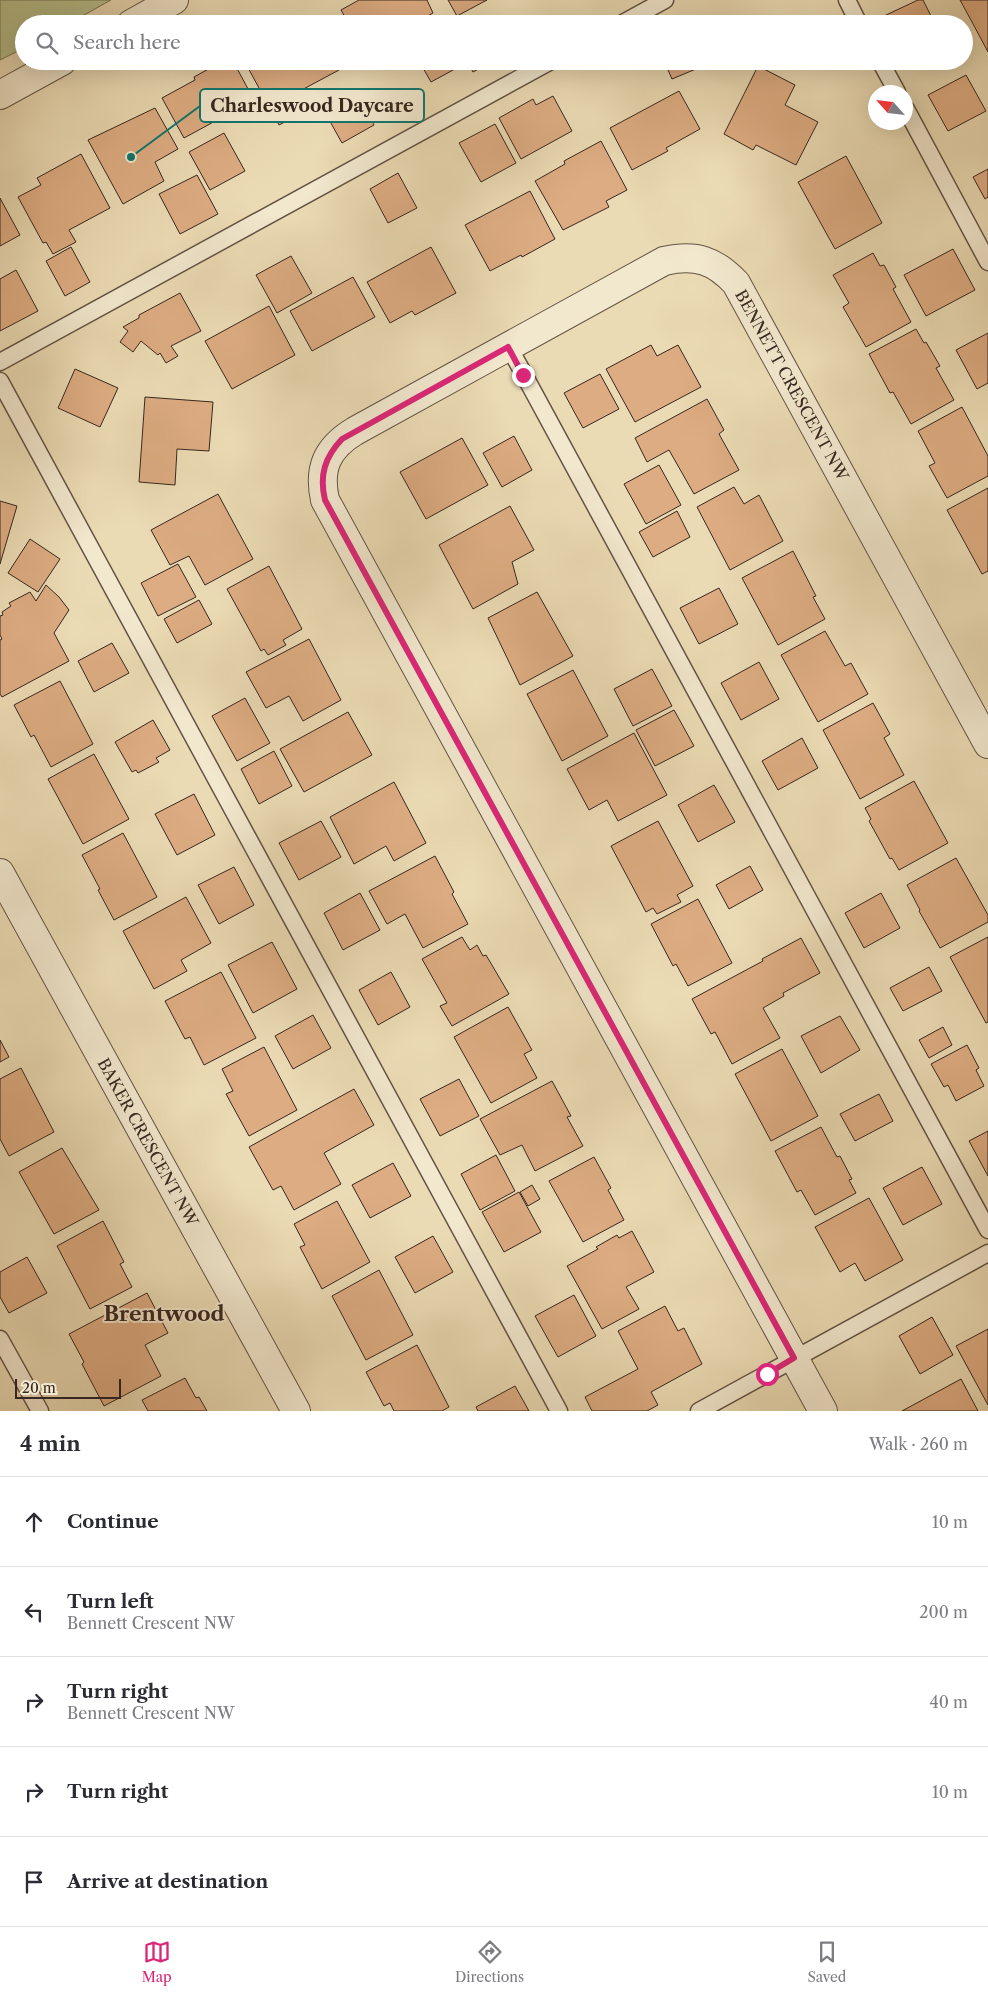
<!DOCTYPE html>
<meta charset="utf-8">
<style>
body{margin:0;font-family:"Libre Caslon Text",serif;background:#f2f2f3;color:#2b2b33}
.compass{position:absolute;left:868px;top:85px;width:45px;height:45px;border-radius:50%;background:#fff;box-shadow:0 5px 20px #0002;rotate:297deg}
.scale{position:absolute;left:15px;bottom:12px;width:106px;box-sizing:border-box;padding-left:5px;border:2px solid #372720;border-top:0;font-size:14px;line-height:18px;white-space:nowrap;color:#372720;-webkit-text-stroke:4px #f2e8ce;paint-order:stroke}
.stop{position:absolute;width:15px;height:15px;margin:-11px;border:4px solid #db2777;border-radius:50%;background:#fff}
.stop.end{background:#db2777;border-color:#fff;box-shadow:0 1px 5px #0008}
.list{margin:0;padding:0;list-style:none}
h2{display:flex;justify-content:space-between;align-items:center;height:65px;margin:0;padding:0 20px;font-size:21px}
h2 small{font-size:16px;font-weight:400;color:#7c7c81}
.list li{display:grid;grid-template-columns:32px 1fr auto;gap:15px;align-items:center;box-sizing:border-box;height:90px;padding:0 20px;border-top:1px solid #e1e1e2}
.list b{display:block;font-size:19px;white-space:nowrap}
.list p{margin:0;font-size:16px;white-space:nowrap;color:#7c7c81}
.list em{font-size:16px;font-style:normal;color:#7c7c81}
.icon{flex:none;width:28px;height:28px;fill:none;stroke:currentColor;stroke-width:2;stroke-linecap:round;stroke-linejoin:round}
.map{position:relative;flex:none;width:988px;height:1411px;overflow:hidden}
.search{position:absolute;background:#fff;box-shadow:0 5px 20px #0002;left:15px;right:15px;top:15px;height:55px;display:flex;align-items:center;gap:12px;box-sizing:border-box;padding:0 18px;border-radius:28px;color:#7c7c81;font-size:19px}
.sheet{height:515px;background:#fff}
nav{display:flex;justify-content:space-around;align-items:center;box-sizing:border-box;height:70px;border-top:1px solid #e1e1e2;background:#fff;font-size:14px;color:#7c7c81}
nav a{display:grid;justify-items:center;gap:2px}
nav .on{color:#db2777}
.map>svg:first-child{display:block}
.green{fill:#b7c08d;stroke:#777456}
.building{fill:#ddac82;stroke:#372720}
.lines{fill:none;stroke-linecap:round;stroke-linejoin:round}
.service-casing{stroke:#645445;stroke-width:19}
.minor-casing{stroke:#645445;stroke-width:30}
.service{stroke:#f2e8ce;stroke-width:16}
.minor{stroke:#f2e8ce;stroke-width:28}
.route{stroke:#db2777;stroke-width:6}
.labels{text-anchor:middle;dominant-baseline:central;stroke-width:4;stroke-linejoin:round;paint-order:stroke}
.street-label{font-size:16px;fill:#372720;stroke:#f2e8ce}
.district-label{font-size:21px;font-weight:bold;fill:#372720;stroke:#f2e8ce}
.leader{fill:none;stroke:#0f766e;stroke-width:2}
.callout-dot{fill:#0f766e;stroke:#f2e8ce;stroke-width:2}
.callout{fill:#f2e8ce;stroke:#0f766e;stroke-width:2}
.callout-label{font-size:18px;text-anchor:middle;font-weight:bold;fill:#372720}
</style>
<div class="map">
<svg width="988" height="1411" viewBox="0 0 988 1411">
<rect width="100%" height="100%" fill="#ebdbb4"/>
<filter id="stains"><feTurbulence type="fractalNoise" baseFrequency=".004" numOctaves="4"/><feColorMatrix values="0 0 0 0 .2 0 0 0 0 .09 0 0 0 0 .02 0 0 0 .5 -.17"/></filter>
<radialGradient id="worn" r=".72"><stop offset=".6" stop-color="#630" stop-opacity="0"/><stop offset="1" stop-color="#630" stop-opacity=".3"/></radialGradient>
<!-- green -->
<path class="green" d="M 0,0 L 111,0 L 68,24 L 24,24 L 24,48 L 0,60 Z"/>
<!-- building -->
<path class="building" d="M 359,0 L 427,0 L 433,13 L 413,24 L 349,24 L 341,10 Z
M 448,0 L 487,0 L 457,16 Z
M 918,0 L 923,0 L 935,24 L 888,24 L 884,16 Z
M 960,0 L 988,0 L 988,52 L 972,22 Z
M 223,61 L 233,61 L 254,100 L 184,138 L 162,98 L 195,80 L 194,77 Z
M 252,61 L 334,61 L 339,70 L 296,93 L 306,111 L 279,125 L 246,64 Z
M 419,61 L 462,61 L 464,64 L 431,82 Z
M 467,61 L 493,61 L 473,72 Z
M 664,61 L 715,61 L 672,79 Z
M 758,66 L 795,85 L 785,105 L 818,122 L 796,165 L 756,145 L 753,150 L 724,134 Z
M 966,75 L 986,111 L 948,131 L 928,95 Z
M 355,89 L 374,125 L 342,143 L 322,107 Z
M 679,91 L 700,129 L 666,148 L 668,151 L 632,170 L 610,128 Z
M 553,96 L 572,131 L 521,159 L 499,118 L 533,99 L 536,105 Z
M 155,108 L 178,149 L 155,162 L 164,181 L 123,204 L 88,140 Z
M 495,124 L 516,163 L 481,182 L 459,143 Z
M 224,133 L 245,171 L 210,190 L 189,152 Z
M 601,141 L 627,190 L 606,201 L 609,207 L 563,230 L 535,181 L 565,164 L 564,161 Z
M 81,154 L 110,208 L 69,230 L 76,242 L 53,254 L 46,242 L 43,243 L 18,197 L 41,185 L 37,178 Z
M 846,156 L 882,223 L 835,249 L 798,182 Z
M 988,169 L 988,197 L 985,199 L 973,177 Z
M 398,173 L 417,208 L 388,223 L 370,189 Z
M 197,175 L 218,214 L 180,234 L 159,194 Z
M 530,191 L 555,239 L 522,257 L 521,255 L 490,271 L 465,225 Z
M 0,198 L 20,235 L 0,246 Z
M 71,247 L 90,282 L 65,296 L 46,261 Z
M 431,247 L 456,293 L 415,315 L 412,311 L 390,323 L 367,282 Z
M 953,249 L 975,290 L 926,316 L 904,275 Z
M 873,253 L 880,266 L 884,265 L 896,287 L 893,289 L 911,322 L 866,347 L 843,307 L 849,303 L 833,275 Z
M 291,256 L 312,293 L 277,313 L 256,275 Z
M 16,270 L 38,311 L 0,331 L 0,279 Z
M 353,277 L 375,317 L 312,351 L 290,311 Z
M 180,293 L 201,331 L 171,346 L 178,356 L 166,363 L 160,353 L 158,355 L 141,341 L 133,352 L 120,342 L 128,331 L 123,327 L 139,318 L 139,315 Z
M 269,306 L 295,355 L 232,389 L 205,341 Z
M 916,329 L 924,343 L 926,342 L 940,366 L 936,368 L 954,400 L 911,424 L 893,392 L 890,393 L 869,354 Z
M 988,333 L 988,383 L 977,389 L 956,350 Z
M 651,345 L 657,356 L 678,345 L 701,387 L 635,422 L 606,369 Z
M 75,369 L 118,388 L 100,427 L 58,408 Z
M 600,374 L 619,409 L 583,428 L 564,393 Z
M 145,397 L 213,402 L 209,451 L 177,449 L 175,485 L 139,482 Z
M 707,399 L 724,430 L 719,434 L 739,470 L 694,494 L 669,450 L 647,462 L 635,438 Z
M 962,407 L 988,456 L 988,476 L 947,498 L 929,466 L 935,463 L 918,431 Z
M 514,436 L 532,470 L 502,487 L 483,453 Z
M 462,438 L 488,485 L 426,519 L 400,472 Z
M 659,465 L 681,505 L 646,524 L 624,484 Z
M 734,487 L 744,504 L 759,495 L 783,541 L 730,570 L 697,507 Z
M 988,488 L 988,571 L 982,574 L 947,510 Z
M 218,494 L 253,559 L 205,585 L 189,556 L 170,565 L 151,530 Z
M 0,501 L 17,506 L 0,564 Z
M 510,506 L 534,550 L 512,562 L 518,584 L 473,609 L 439,545 Z
M 677,511 L 690,537 L 653,557 L 639,532 Z
M 30,539 L 60,559 L 38,592 L 8,573 Z
M 793,551 L 816,596 L 813,597 L 825,619 L 778,645 L 742,578 Z
M 178,564 L 196,597 L 158,616 L 141,583 Z
M 269,566 L 302,629 L 283,640 L 286,645 L 268,655 L 264,649 L 261,651 L 227,589 Z
M 46,585 L 59,597 L 69,610 L 54,633 L 69,661 L 2,697 L 0,694 L 0,640 L 2,639 L 0,635 L 0,616 L 3,615 L 2,612 L 11,606 L 9,603 L 30,592 L 36,601 Z
M 719,588 L 738,624 L 699,644 L 680,608 Z
M 537,592 L 573,656 L 520,685 L 488,618 Z
M 199,600 L 212,624 L 177,643 L 164,619 Z
M 825,631 L 845,666 L 851,663 L 868,694 L 818,722 L 781,655 Z
M 309,639 L 341,700 L 303,721 L 289,696 L 266,708 L 246,672 Z
M 112,643 L 129,673 L 94,692 L 78,661 Z
M 759,662 L 779,699 L 741,720 L 721,683 Z
M 652,669 L 672,706 L 633,726 L 614,689 Z
M 573,670 L 608,736 L 562,761 L 527,694 Z
M 60,681 L 93,744 L 51,767 L 34,735 L 31,737 L 14,705 Z
M 245,698 L 270,743 L 237,761 L 212,716 Z
M 873,703 L 890,734 L 884,738 L 904,775 L 860,799 L 823,730 Z
M 674,710 L 694,746 L 655,766 L 636,730 Z
M 348,712 L 372,755 L 304,792 L 280,749 Z
M 153,720 L 170,750 L 156,758 L 159,762 L 138,773 L 136,770 L 132,772 L 115,742 Z
M 634,733 L 667,795 L 618,821 L 607,800 L 589,810 L 567,769 Z
M 802,738 L 818,768 L 778,790 L 762,761 Z
M 274,751 L 292,786 L 259,804 L 241,769 Z
M 94,754 L 129,819 L 83,844 L 48,779 Z
M 914,781 L 948,843 L 899,870 L 892,858 L 890,859 L 869,821 L 871,819 L 865,808 Z
M 394,782 L 426,843 L 394,861 L 386,846 L 354,864 L 330,817 Z
M 714,785 L 735,822 L 698,842 L 678,805 Z
M 194,794 L 215,835 L 177,855 L 155,814 Z
M 321,821 L 341,857 L 299,880 L 279,843 Z
M 658,821 L 693,886 L 677,895 L 681,902 L 657,914 L 653,908 L 646,912 L 611,846 Z
M 123,833 L 157,897 L 114,920 L 98,890 L 100,889 L 82,855 Z
M 435,856 L 454,892 L 452,894 L 468,924 L 423,948 L 405,914 L 387,924 L 369,891 Z
M 956,858 L 988,915 L 988,922 L 940,948 L 919,911 L 920,910 L 907,885 Z
M 750,866 L 763,890 L 729,909 L 716,885 Z
M 234,867 L 254,905 L 219,924 L 198,885 Z
M 360,893 L 380,930 L 343,950 L 324,913 Z
M 881,893 L 900,928 L 864,948 L 845,913 Z
M 186,897 L 211,943 L 181,960 L 187,971 L 154,989 L 123,931 Z
M 698,899 L 732,963 L 688,986 L 676,964 L 673,966 L 651,924 Z
M 462,937 L 470,950 L 477,945 L 483,956 L 486,955 L 509,994 L 452,1026 L 440,1006 L 447,1003 L 422,959 Z
M 988,937 L 988,1022 L 986,1023 L 950,957 Z
M 801,938 L 820,973 L 783,993 L 784,996 L 763,1008 L 780,1038 L 732,1064 L 715,1032 L 711,1034 L 692,999 L 763,961 L 762,959 Z
M 272,942 L 297,989 L 253,1013 L 228,965 Z
M 929,967 L 942,991 L 903,1011 L 890,988 Z
M 221,972 L 256,1038 L 204,1065 L 190,1037 L 185,1039 L 165,1001 Z
M 391,972 L 410,1007 L 378,1025 L 359,990 Z
M 508,1007 L 532,1050 L 524,1054 L 537,1078 L 491,1103 L 454,1037 Z
M 313,1015 L 331,1048 L 293,1069 L 275,1036 Z
M 840,1016 L 860,1050 L 821,1073 L 801,1036 Z
M 943,1027 L 952,1045 L 929,1058 L 919,1040 Z
M 0,1040 L 9,1057 L 0,1062 Z
M 967,1045 L 979,1068 L 976,1070 L 984,1086 L 956,1101 L 948,1085 L 944,1087 L 931,1064 Z
M 264,1047 L 297,1110 L 249,1136 L 226,1094 L 233,1091 L 222,1069 Z
M 782,1049 L 818,1116 L 771,1141 L 735,1074 Z
M 21,1068 L 54,1132 L 9,1156 L 0,1139 L 0,1079 Z
M 459,1079 L 479,1116 L 440,1136 L 420,1099 Z
M 552,1081 L 571,1116 L 567,1117 L 583,1146 L 535,1171 L 522,1145 L 500,1155 L 480,1119 Z
M 354,1089 L 374,1125 L 324,1153 L 341,1184 L 294,1210 L 281,1186 L 273,1190 L 249,1147 Z
M 879,1094 L 893,1121 L 855,1141 L 840,1114 Z
M 821,1127 L 837,1157 L 840,1156 L 852,1179 L 849,1180 L 856,1193 L 815,1215 L 801,1190 L 797,1192 L 775,1151 Z
M 988,1131 L 988,1176 L 969,1141 Z
M 62,1148 L 99,1210 L 54,1234 L 19,1172 Z
M 496,1155 L 515,1191 L 480,1210 L 461,1174 Z
M 594,1157 L 611,1188 L 608,1190 L 624,1220 L 583,1242 L 549,1181 Z
M 393,1163 L 411,1196 L 370,1218 L 352,1185 Z
M 922,1167 L 942,1204 L 903,1225 L 883,1188 Z
M 532,1185 L 540,1199 L 528,1206 L 520,1192 Z
M 519,1192 L 541,1232 L 504,1252 L 482,1212 Z
M 869,1198 L 903,1260 L 865,1281 L 855,1263 L 840,1272 L 815,1227 Z
M 337,1201 L 370,1262 L 322,1289 L 300,1247 L 305,1245 L 294,1224 Z
M 103,1221 L 124,1262 L 120,1264 L 132,1287 L 90,1309 L 57,1246 Z
M 632,1231 L 654,1272 L 626,1287 L 639,1309 L 602,1329 L 567,1266 L 598,1249 L 596,1247 L 617,1235 L 619,1238 Z
M 433,1236 L 453,1272 L 415,1293 L 395,1257 Z
M 27,1257 L 47,1293 L 9,1313 L 0,1297 L 0,1272 Z
M 379,1270 L 413,1335 L 366,1360 L 332,1296 Z
M 147,1293 L 168,1333 L 145,1345 L 161,1376 L 104,1406 L 82,1364 L 84,1362 L 69,1334 Z
M 574,1295 L 596,1336 L 558,1357 L 535,1316 Z
M 665,1306 L 678,1331 L 684,1328 L 702,1364 L 651,1392 L 658,1405 L 647,1411 L 592,1411 L 585,1397 L 638,1369 L 618,1331 Z
M 932,1317 L 953,1355 L 920,1374 L 899,1336 Z
M 988,1329 L 988,1405 L 956,1346 Z
M 417,1345 L 449,1407 L 442,1411 L 394,1411 L 390,1403 L 384,1406 L 366,1372 Z
M 185,1378 L 196,1398 L 199,1397 L 207,1411 L 148,1411 L 142,1400 Z
M 961,1379 L 978,1411 L 902,1411 Z
M 515,1386 L 529,1411 L 478,1411 L 476,1407 Z"/>
<g class="lines">
<defs>
<path id="service" d="M 847,0 L 859,24
M 621,24 L 665,0
M 880,61 L 897,92
M 906,109 L 988,262
M 509,347 L 988,1230
M 0,362 L 551,61
M 0,381 L 559,1411
M 0,1339 L 40,1411
M 699,1411 L 988,1253"/>
<path id="minor" d="M 131,24 L 174,0
M 0,95 L 62,61
M 0,873 L 296,1411
M 823,1411 L 325,500 C 318,468 327,448 355,431 L 664,261 C 696,254 714,260 736,283 L 988,744"/>
</defs>
<!-- service casing -->
<use href="#service" class="service-casing"/>
<!-- minor casing -->
<use href="#minor" class="minor-casing"/>
<!-- service -->
<use href="#service" class="service"/>
<!-- minor -->
<use href="#minor" class="minor"/>
</g>
<g class="lines">
<!-- route -->
<path class="route" d="M 523,375 L 508,347 L 342,439 C 325,457 319,475 325,500 L 794,1358 L 767,1374"/>
</g>
<g class="labels">
<!-- street labels -->
<g class="street-label">
<text transform="translate(792 385) rotate(61)">BENNETT CRESCENT NW</text>
<text transform="translate(148 1142) rotate(61)">BAKER CRESCENT NW</text>
</g>
<!-- district labels -->
<g class="district-label">
<text x="164" y="1313">Brentwood</text>
</g>
</g>
<!-- callouts -->
<path class="leader" d="M131 157L200 106"/>
<circle class="callout-dot" cx="131" cy="157" r="5"/>
<rect class="callout" x="200" y="89" width="224" height="33" rx="5"/>
<g class="callout-label">
<text x="312" y="112">Charleswood Daycare</text>
</g>
<rect width="100%" height="100%" filter="url(#stains)"/>
<rect width="100%" height="100%" fill="url(#worn)"/>
</svg>
<svg class="compass" viewBox="-18 -18 36 36"><path d="M0-13l5 13h-10z" fill="#e53935"/><path d="M0 13l5-13h-10z" fill="#7c7c81"/></svg>
<div class="scale">20 m</div>
<div class="stop" style="left:767px;top:1374px"></div>
<div class="stop end" style="left:523px;top:375px"></div>
<div class="search"><svg class="icon" aria-label="search" viewBox="0 0 24 24"><circle cx="10" cy="10" r="6"/><path d="M15 15l6 6"/></svg>Search here</div>
</div>
<section class="sheet">
<h2>4 min<small>Walk · 260 m</small></h2>
<ul class="list">
<li><svg class="icon" aria-label="ahead" viewBox="0 0 24 24"><path d="M12 20V5M6 11l6-6 6 6"/></svg><div><b>Continue</b></div><em>10 m</em></li>
<li><svg class="icon" aria-label="left" viewBox="0 0 24 24"><path d="M17 20v-9H6M10 6l-5 5 5 5"/></svg><div><b>Turn left</b><p>Bennett Crescent NW</p></div><em>200 m</em></li>
<li><svg class="icon" aria-label="right" viewBox="0 0 24 24"><path d="M7 20v-9h11M14 6l5 5-5 5"/></svg><div><b>Turn right</b><p>Bennett Crescent NW</p></div><em>40 m</em></li>
<li><svg class="icon" aria-label="right" viewBox="0 0 24 24"><path d="M7 20v-9h11M14 6l5 5-5 5"/></svg><div><b>Turn right</b></div><em>10 m</em></li>
<li><svg class="icon" aria-label="arrive" viewBox="0 0 24 24"><path d="M6 21V4h12l-3 4 3 4H6"/></svg><div><b>Arrive at destination</b></div></li>
</ul>
</section>
<nav>
<a class="on"><svg class="icon" aria-label="map" viewBox="0 0 24 24"><path d="M3 6l6-2 6 2 6-2v14l-6 2-6-2-6 2zM9 4v14M15 6v14"/></svg>Map</a>
<a><svg class="icon" aria-label="directions" viewBox="0 0 24 24"><path d="M12 3l9 9-9 9-9-9zM9 14v-3h6M13 9l2 2-2 2"/></svg>Directions</a>
<a><svg class="icon" aria-label="saved" viewBox="0 0 24 24"><path d="M7 4h10v16l-5-4-5 4z"/></svg>Saved</a>
</nav>
